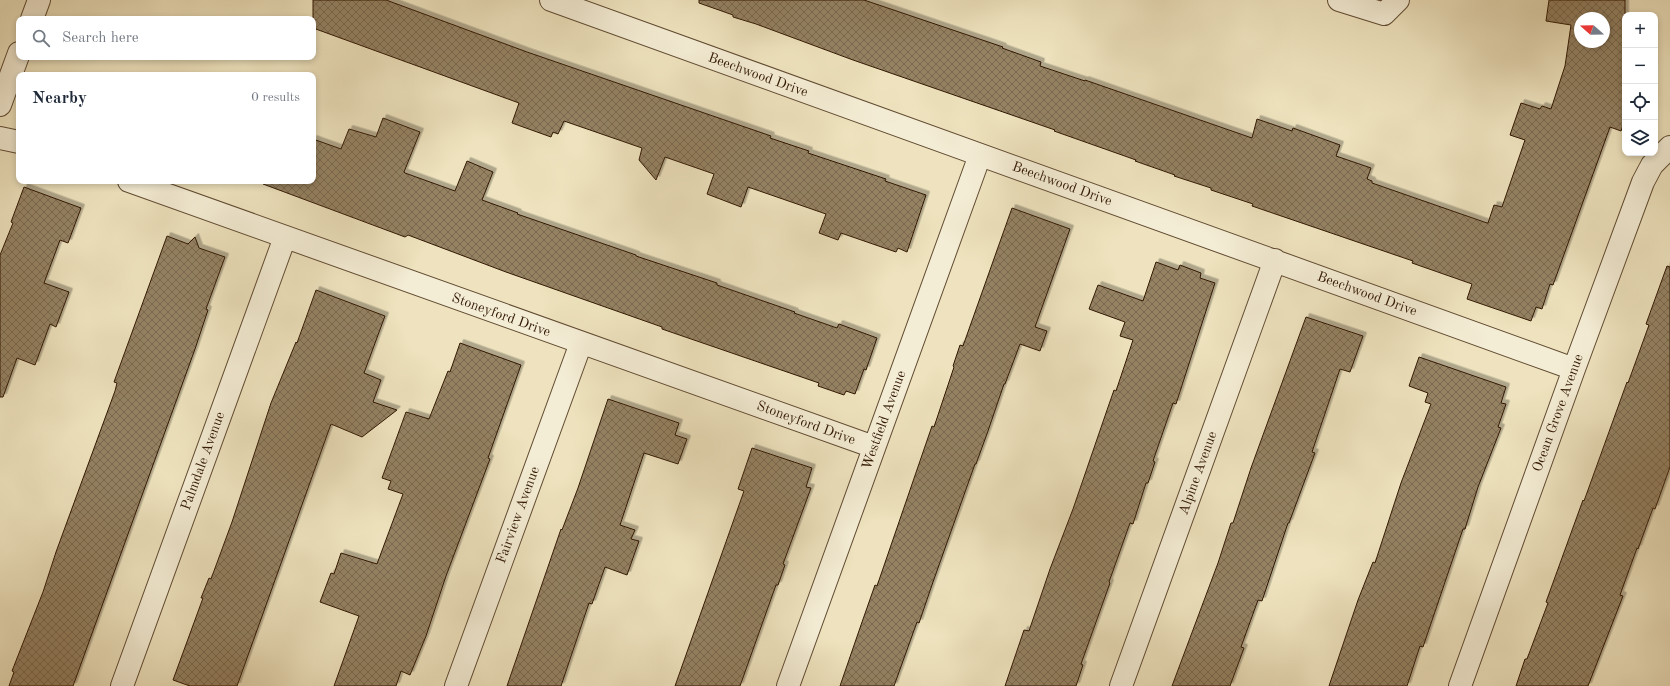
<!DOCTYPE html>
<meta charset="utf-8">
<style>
body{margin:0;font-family:"Old Standard TT",serif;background:#f2f2f3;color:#1f2937}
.controls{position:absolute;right:12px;top:12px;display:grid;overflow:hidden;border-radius:8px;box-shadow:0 2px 6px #0003}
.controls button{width:36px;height:36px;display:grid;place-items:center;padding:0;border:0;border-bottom:1px solid #e0e1e3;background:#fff;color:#1f2937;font:20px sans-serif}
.compass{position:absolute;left:1574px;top:12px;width:36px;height:36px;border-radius:50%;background:#fff;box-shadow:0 2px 6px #0003;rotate:290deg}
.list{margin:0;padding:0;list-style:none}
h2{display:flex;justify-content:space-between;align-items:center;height:52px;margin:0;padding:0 16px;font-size:17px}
h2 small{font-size:13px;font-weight:400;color:#747a83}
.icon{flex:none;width:22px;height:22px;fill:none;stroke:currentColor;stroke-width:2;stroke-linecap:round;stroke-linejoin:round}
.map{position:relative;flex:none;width:1670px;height:686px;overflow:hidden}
.search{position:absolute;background:#fff;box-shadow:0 2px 6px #0003;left:16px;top:16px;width:300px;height:44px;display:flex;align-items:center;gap:10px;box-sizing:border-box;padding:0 14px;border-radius:8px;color:#747a83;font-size:15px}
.panel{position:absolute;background:#fff;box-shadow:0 2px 6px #0003;left:16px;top:72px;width:300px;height:112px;border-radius:8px}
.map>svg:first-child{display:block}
.building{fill:url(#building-cross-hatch);stroke:#321803;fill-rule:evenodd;filter:url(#shadow)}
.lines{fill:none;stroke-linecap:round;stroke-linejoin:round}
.minor-casing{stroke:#614b32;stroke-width:24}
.minor{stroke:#f4edd5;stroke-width:22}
.labels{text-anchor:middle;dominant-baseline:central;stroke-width:4;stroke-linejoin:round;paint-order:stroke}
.street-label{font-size:14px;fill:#321803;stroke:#f4edd5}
</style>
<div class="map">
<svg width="1670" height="686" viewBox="0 0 1670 686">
<defs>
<pattern id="building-cross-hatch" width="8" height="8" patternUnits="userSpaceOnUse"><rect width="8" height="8" fill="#948264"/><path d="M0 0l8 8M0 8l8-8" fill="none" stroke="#796950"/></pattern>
<filter id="shadow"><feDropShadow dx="3.5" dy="-3.5" stdDeviation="0" flood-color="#0004"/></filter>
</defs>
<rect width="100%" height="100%" fill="#eee3be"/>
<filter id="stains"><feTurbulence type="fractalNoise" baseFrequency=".005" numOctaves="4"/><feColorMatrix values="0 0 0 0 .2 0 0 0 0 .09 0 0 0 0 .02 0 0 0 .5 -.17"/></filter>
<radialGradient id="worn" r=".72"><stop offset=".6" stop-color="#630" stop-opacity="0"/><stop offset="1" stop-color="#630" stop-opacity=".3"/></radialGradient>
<!-- building -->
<path class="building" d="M 313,0 L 386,0 L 527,52 L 771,136 L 770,138 L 809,151 L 808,153 L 886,179 L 885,181 L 926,195 L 907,252 L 898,248 L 896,252 L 841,233 L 838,240 L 819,233 L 826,214 L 748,187 L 741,207 L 707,194 L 714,174 L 665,157 L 656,180 L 639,160 L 642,148 L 564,121 L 558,134 L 553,132 L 551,137 L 512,123 L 519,103 L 313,28 Z
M 699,0 L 864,0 L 1003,47 L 1002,48 L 1041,62 L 1040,66 L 1085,81 L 1085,80 L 1252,138 L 1257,119 L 1292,131 L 1293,128 L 1340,145 L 1336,156 L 1371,168 L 1367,179 L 1372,181 L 1372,183 L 1487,223 L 1488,223 L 1494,205 L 1502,207 L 1525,140 L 1510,135 L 1521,103 L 1540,109 L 1542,106 L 1551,109 L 1565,66 L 1571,25 L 1546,21 L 1549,0 L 1625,0 L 1625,119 L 1621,131 L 1610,127 L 1553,285 L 1550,284 L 1542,309 L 1536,307 L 1531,321 L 1467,299 L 1472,284 L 1412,263 L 1413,261 L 1252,206 L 1253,204 L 1211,190 L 1211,188 L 1174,176 L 1175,175 L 1135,161 L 1136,160 L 1054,131 L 1055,130 L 853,60 L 756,24 L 733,17 L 733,15 L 699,3 ZM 1580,18 L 1604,18 L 1604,42 L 1580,42 Z
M 383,118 L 420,132 L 404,172 L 405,173 L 455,191 L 467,161 L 493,172 L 482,200 L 518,213 L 517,214 L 636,255 L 636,256 L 717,283 L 717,285 L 795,312 L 794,313 L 837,328 L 839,324 L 877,338 L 866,370 L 864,369 L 855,394 L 846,391 L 844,395 L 818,386 L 819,383 L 662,329 L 662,327 L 506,272 L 408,235 L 405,237 L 263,184 L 264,181 L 313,181 L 313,139 L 341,149 L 349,129 L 376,137 Z
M 24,187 L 81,208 L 68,243 L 60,240 L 44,283 L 69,292 L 56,327 L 50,324 L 35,365 L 17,358 L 3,397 L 0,397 L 0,255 L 13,223 L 11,222 Z
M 1012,208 L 1070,229 L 1035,327 L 1047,331 L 1040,351 L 1020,344 L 1005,384 L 1004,384 L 988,431 L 976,464 L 975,464 L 933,582 L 919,623 L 917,622 L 894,686 L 840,686 L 861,625 L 875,585 L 877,586 L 932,426 L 934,427 L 954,367 L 953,366 L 960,345 L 963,346 Z
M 167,236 L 188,244 L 195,237 L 199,248 L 225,257 L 206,309 L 208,310 L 195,349 L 73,686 L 9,686 L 14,672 L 12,671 L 43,592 L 56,552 L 115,391 L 117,383 L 114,382 Z
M 1156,262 L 1178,270 L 1180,265 L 1201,273 L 1200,278 L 1215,283 L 1176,404 L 1173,403 L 1153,461 L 1155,462 L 1148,483 L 1146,483 L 1133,524 L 1130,523 L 1109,582 L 1110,583 L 1081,664 L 1083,665 L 1076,686 L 1005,686 L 1024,630 L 1029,631 L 1050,569 L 1073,509 L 1106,413 L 1114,390 L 1116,391 L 1133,340 L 1120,336 L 1125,322 L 1089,309 L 1098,285 L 1143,301 Z
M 1667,266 L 1670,267 L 1670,467 L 1655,509 L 1653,508 L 1638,549 L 1637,548 L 1620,595 L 1623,596 L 1588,686 L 1516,686 L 1525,659 L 1527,659 L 1548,603 L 1546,602 L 1583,500 L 1584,501 L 1627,382 L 1628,383 L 1649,325 L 1646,324 Z
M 316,290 L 385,316 L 364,373 L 381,380 L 373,402 L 397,410 L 362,437 L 331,424 L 237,686 L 190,686 L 173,680 L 203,598 L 201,598 L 209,578 L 211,579 L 232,522 L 271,403 L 296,342 L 297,343 Z
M 1306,317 L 1363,336 L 1350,372 L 1340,369 L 1312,452 L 1315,453 L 1289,523 L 1288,523 L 1262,601 L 1258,600 L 1241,647 L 1244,648 L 1230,686 L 1172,686 L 1218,563 L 1231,523 L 1233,523 L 1251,468 Z
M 460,343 L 521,365 L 488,458 L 490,459 L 446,576 L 426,636 L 410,675 L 401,671 L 396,686 L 334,686 L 359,616 L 320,602 L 331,573 L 334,574 L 341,553 L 377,564 L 403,494 L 388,489 L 391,481 L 382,478 L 406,412 L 429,419 L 448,371 L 450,372 Z
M 1419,357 L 1506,387 L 1501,403 L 1506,404 L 1498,427 L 1501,428 L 1478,487 L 1465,529 L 1463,529 L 1423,647 L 1420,646 L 1407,686 L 1329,686 L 1358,600 L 1373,562 L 1375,563 L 1401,483 L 1431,404 L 1425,402 L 1428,393 L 1409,386 Z
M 608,399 L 679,423 L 675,435 L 687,439 L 678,464 L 644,453 L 620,525 L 635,530 L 631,539 L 639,541 L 627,575 L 605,567 L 592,604 L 589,603 L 561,686 L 507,686 L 561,529 L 562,530 L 578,488 Z
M 752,448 L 812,468 L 806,487 L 811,488 L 783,564 L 785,565 L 778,585 L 776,585 L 740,686 L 675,686 L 744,491 L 738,489 Z"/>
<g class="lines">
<defs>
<path id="minor" d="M 551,0 L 1574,369
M 1339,0 L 1384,14 L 1398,0
M 32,19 L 39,0
M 0,105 L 19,53
M 0,138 L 19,142
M 129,181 L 874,447
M 122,686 L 285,237
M 456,686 L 581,343
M 788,686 L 980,155
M 1121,686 L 1275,260
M 1460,686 L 1574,369 L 1643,182 L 1652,165 L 1670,147"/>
</defs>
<!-- minor casing -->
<use href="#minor" class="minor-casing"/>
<!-- minor -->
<use href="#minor" class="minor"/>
</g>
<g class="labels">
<!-- street labels -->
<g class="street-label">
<text transform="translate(758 75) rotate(20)">Beechwood Drive</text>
<text transform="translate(1062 184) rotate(20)">Beechwood Drive</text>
<text transform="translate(1367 294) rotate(20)">Beechwood Drive</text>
<text transform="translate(501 315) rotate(20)">Stoneyford Drive</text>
<text transform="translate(1558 413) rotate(-70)">Ocean Grove Avenue</text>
<text transform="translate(884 420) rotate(-70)">Westfield Avenue</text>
<text transform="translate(806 423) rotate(20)">Stoneyford Drive</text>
<text transform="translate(203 461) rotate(-70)">Palmdale Avenue</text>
<text transform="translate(1198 473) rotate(-70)">Alpine Avenue</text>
<text transform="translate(518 515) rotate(-70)">Fairview Avenue</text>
</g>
</g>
<rect width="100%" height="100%" filter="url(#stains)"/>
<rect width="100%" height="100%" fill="url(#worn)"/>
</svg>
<div class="controls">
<button>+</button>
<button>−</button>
<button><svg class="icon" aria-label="locate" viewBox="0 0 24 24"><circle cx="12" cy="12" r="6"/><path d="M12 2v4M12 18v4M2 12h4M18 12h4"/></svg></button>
<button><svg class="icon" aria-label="layers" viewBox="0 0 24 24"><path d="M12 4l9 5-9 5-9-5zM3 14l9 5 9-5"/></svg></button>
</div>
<svg class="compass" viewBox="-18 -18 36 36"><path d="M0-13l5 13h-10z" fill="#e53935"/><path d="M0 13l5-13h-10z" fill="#747a83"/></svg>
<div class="search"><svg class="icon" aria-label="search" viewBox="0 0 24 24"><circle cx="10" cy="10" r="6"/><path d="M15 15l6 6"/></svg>Search here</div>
<section class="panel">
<h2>Nearby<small>0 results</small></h2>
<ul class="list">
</ul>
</section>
</div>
